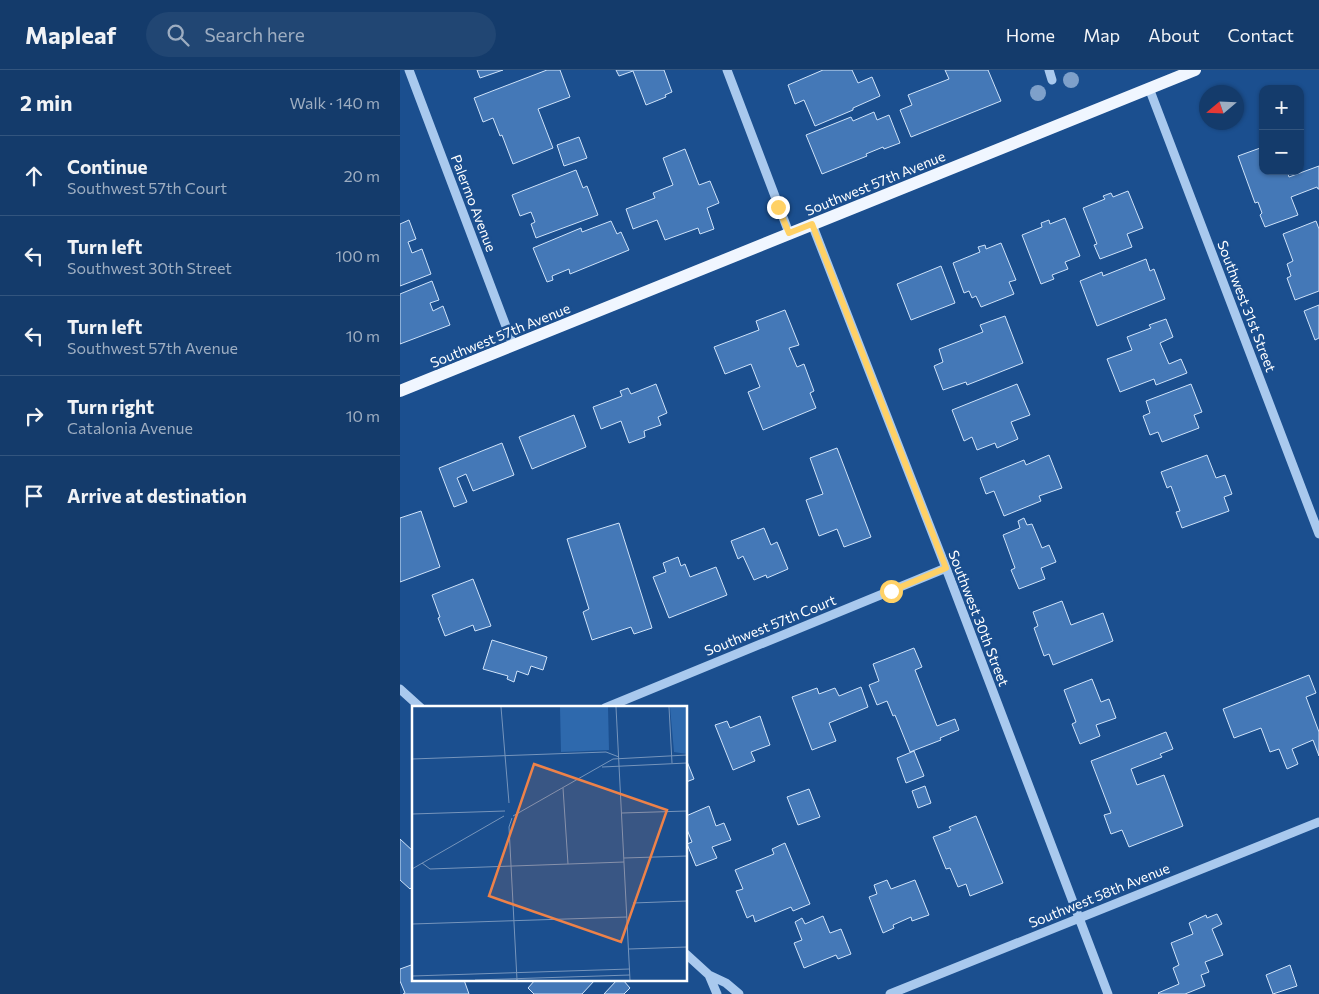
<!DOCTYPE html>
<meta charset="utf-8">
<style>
body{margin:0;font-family:Commissioner,sans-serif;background:#214673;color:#f1f3f6}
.controls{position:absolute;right:15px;top:15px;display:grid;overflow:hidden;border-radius:10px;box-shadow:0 1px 4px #0004}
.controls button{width:45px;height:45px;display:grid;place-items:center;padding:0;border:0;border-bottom:1px solid #33557e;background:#143b6b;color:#f1f3f6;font:25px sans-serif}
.compass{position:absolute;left:799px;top:15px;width:45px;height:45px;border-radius:50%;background:#143b6b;box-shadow:0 1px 4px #0004;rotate:251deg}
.stop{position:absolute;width:15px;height:15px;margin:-11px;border:4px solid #ffd166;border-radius:50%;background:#fff}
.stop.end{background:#ffd166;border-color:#fff;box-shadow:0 1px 5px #0008}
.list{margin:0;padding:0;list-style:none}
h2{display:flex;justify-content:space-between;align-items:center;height:65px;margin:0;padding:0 20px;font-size:21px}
h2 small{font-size:16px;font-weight:400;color:#9dadc1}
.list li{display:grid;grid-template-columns:32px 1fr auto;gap:15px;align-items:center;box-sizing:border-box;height:80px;padding:0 20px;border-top:1px solid #33557e}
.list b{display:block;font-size:19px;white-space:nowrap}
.list p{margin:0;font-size:16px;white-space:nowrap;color:#9dadc1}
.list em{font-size:16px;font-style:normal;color:#9dadc1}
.icon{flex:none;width:28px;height:28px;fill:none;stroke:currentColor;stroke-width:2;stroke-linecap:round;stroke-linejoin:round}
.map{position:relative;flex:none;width:919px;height:924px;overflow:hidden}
header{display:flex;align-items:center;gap:30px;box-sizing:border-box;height:70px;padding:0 25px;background:#143b6b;border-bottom:1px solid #33557e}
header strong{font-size:24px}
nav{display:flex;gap:28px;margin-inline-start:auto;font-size:18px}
.search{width:350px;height:45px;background:#214673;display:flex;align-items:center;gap:12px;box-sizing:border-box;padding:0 18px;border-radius:28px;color:#9dadc1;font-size:19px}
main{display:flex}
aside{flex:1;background:#143b6b}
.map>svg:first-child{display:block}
.building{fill:#4478b7;stroke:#cfe3fa}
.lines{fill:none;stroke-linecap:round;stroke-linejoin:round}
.minor{stroke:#a9c9ee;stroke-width:9}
.major{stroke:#f0f6ff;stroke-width:12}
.tree{fill:#7ea0ca}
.route{stroke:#ffd166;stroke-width:6}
.labels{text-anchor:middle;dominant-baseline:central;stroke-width:5;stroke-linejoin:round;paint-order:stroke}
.street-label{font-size:14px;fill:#fff;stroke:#1b4f8f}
.inset-road{fill:none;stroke:#7695bc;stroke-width:1}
.view{fill:#ee8249;fill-opacity:0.15;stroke:#ee8249;stroke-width:2.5}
.inset-edge{fill:none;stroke:#fff;stroke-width:2.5}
</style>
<header>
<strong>Mapleaf</strong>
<div class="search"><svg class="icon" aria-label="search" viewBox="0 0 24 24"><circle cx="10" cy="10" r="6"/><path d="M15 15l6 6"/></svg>Search here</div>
<nav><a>Home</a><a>Map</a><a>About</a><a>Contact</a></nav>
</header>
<main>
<aside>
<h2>2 min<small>Walk · 140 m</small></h2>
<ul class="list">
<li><svg class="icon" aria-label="ahead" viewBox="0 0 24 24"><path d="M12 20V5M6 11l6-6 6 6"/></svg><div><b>Continue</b><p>Southwest 57th Court</p></div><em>20 m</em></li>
<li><svg class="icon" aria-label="left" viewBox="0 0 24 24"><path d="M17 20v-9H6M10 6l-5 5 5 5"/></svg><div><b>Turn left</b><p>Southwest 30th Street</p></div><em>100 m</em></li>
<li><svg class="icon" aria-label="left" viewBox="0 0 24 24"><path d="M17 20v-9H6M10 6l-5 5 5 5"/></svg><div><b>Turn left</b><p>Southwest 57th Avenue</p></div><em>10 m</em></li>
<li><svg class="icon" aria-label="right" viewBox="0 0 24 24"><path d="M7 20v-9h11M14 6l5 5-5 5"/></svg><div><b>Turn right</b><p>Catalonia Avenue</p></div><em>10 m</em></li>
<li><svg class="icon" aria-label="arrive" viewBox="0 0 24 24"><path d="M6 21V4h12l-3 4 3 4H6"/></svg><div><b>Arrive at destination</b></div></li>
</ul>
</aside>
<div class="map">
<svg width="919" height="924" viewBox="0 0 919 924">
<rect width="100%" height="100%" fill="#1b4f8f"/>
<!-- building -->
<path class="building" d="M 77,0 L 103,0 L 80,8 Z
M 147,0 L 160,0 L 170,27 L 138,39 L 153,78 L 113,94 L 102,65 L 100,66 L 93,48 L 83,52 L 74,28 Z
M 216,0 L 264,0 L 272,22 L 265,25 L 266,27 L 246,35 L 233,1 L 219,6 Z
M 423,0 L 452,0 L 458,13 L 472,7 L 480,26 L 453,38 L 453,40 L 415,56 L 404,30 L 395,34 L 388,15 Z
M 545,0 L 588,0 L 601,31 L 511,67 L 500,40 L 512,35 L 508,25 L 549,9 Z
M 474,42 L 477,50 L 489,45 L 500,73 L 484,79 L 483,77 L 466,84 L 467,86 L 422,104 L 406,65 L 451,47 L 453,51 Z
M 179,67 L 187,88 L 164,96 L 157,75 Z
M 863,77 L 863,101 L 887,101 L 889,107 L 919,96 L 919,119 L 918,119 L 917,117 L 891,127 L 898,145 L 865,157 L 860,145 L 862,143 L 858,132 L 855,133 L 838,86 Z
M 285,79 L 299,115 L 310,111 L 319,133 L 307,138 L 314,159 L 300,164 L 298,158 L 265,170 L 257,150 L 233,159 L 226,139 L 255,128 L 253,123 L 273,115 L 263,88 Z
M 176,100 L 183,118 L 187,116 L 198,145 L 136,168 L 131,154 L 135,152 L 131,142 L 120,146 L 112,125 Z
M 728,121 L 743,158 L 727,164 L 732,177 L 700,189 L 694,175 L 697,174 L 683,138 L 705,129 L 703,126 L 711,123 L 713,127 Z
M 665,148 L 680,186 L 665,192 L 668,199 L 652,205 L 654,209 L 641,214 L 622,165 L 642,157 L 641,153 L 649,150 L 650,154 Z
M 9,150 L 16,169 L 8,172 L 12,183 L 22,179 L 31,204 L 0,216 L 0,154 Z
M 211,151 L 217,164 L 221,162 L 229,180 L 170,204 L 169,199 L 152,206 L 153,210 L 147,212 L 133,178 L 181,158 L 182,162 Z
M 916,151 L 919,159 L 919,221 L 895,230 L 887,208 L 891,206 L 887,194 L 893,191 L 883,164 Z
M 601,173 L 616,210 L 609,212 L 614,224 L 581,237 L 576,226 L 572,228 L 569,221 L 564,223 L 553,193 L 580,182 L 578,177 L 585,175 L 586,179 Z
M 746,189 L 750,201 L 754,199 L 765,229 L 697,256 L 680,211 L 702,202 L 703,206 Z
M 541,196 L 555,233 L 511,250 L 497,214 Z
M 32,211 L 39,230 L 30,233 L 33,241 L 43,236 L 50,255 L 0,274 L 0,224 Z
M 919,235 L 919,268 L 915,270 L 904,241 Z
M 385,240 L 399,275 L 389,278 L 397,297 L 404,294 L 414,321 L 410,323 L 416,338 L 363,360 L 348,322 L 360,317 L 351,294 L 325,304 L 314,277 L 359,260 L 356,251 Z
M 605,246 L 623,293 L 567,315 L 566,312 L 543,320 L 534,296 L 543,292 L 539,279 L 583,262 L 580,255 Z
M 766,249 L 773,267 L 760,273 L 769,294 L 781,289 L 787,303 L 756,315 L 754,309 L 720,322 L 707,289 L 732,280 L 727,267 L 751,258 L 749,255 Z
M 256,314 L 267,343 L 258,347 L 261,355 L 244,361 L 245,367 L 229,373 L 221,351 L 201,359 L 193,337 L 222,326 L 220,321 L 228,318 L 231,324 Z
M 617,314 L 630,345 L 611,352 L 618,369 L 597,378 L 595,373 L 577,380 L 572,367 L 564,371 L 552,340 Z
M 791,314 L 802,342 L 794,345 L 799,358 L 762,372 L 758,362 L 750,365 L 743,346 L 750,343 L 746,331 Z
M 174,345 L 186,377 L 132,399 L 119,367 Z
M 102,373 L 114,405 L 73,421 L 66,404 L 57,408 L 67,432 L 54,437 L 39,398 Z
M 437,378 L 471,467 L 444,477 L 437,459 L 419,466 L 406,430 L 423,424 L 410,388 Z
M 649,385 L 662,418 L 639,426 L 641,431 L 604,446 L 594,421 L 586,424 L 580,408 L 624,390 L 626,395 Z
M 807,385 L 816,408 L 825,405 L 832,424 L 824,427 L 829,441 L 782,458 L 776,442 L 780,441 L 771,416 L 767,418 L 761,402 Z
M 21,441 L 40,497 L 0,512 L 0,448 Z
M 624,448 L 627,455 L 632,454 L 642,478 L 649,475 L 656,492 L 641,498 L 645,509 L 619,519 L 611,500 L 615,498 L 603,465 L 620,458 L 618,451 Z
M 219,453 L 252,558 L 234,564 L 231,557 L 192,570 L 183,542 L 189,539 L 167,469 Z
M 364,458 L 371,475 L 377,472 L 388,499 L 367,508 L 366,505 L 354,510 L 343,486 L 338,489 L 331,471 Z
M 278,487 L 281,496 L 285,494 L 290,507 L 316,497 L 327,525 L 269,548 L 253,507 L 266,502 L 263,493 Z
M 73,509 L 91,556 L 75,561 L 73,555 L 45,566 L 38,548 L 40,547 L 32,525 Z
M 662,531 L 671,555 L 703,543 L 713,571 L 653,595 L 649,584 L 644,586 L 634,558 L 638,556 L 633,542 Z
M 92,570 L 147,587 L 143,600 L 131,596 L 128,605 L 117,601 L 114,612 L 107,609 L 108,606 L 83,599 Z
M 514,578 L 522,597 L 515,600 L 537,656 L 555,649 L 559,660 L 540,668 L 541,670 L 510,682 L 495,645 L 493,646 L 487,631 L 477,635 L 469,615 L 479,611 L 473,594 Z
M 909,605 L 916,623 L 906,627 L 919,662 L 919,686 L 913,670 L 892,679 L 898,694 L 887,699 L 879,679 L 870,682 L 861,658 L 834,668 L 823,639 Z
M 692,609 L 701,632 L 709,629 L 716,648 L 696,655 L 700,666 L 680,674 L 672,654 L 676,652 L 664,620 Z
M 461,617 L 468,637 L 429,653 L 436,671 L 412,680 L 392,627 L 417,618 L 419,624 L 435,618 L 439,626 Z
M 360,646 L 370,675 L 351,682 L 355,691 L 333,700 L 315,655 L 327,651 L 330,658 Z
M 766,662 L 773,679 L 760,684 L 762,687 L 731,699 L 737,715 L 764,705 L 783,756 L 729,777 L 722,760 L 711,764 L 704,745 L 711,743 L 691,691 Z
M 514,681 L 524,706 L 506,713 L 497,688 Z
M 286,689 L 294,709 L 286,712 Z
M 525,716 L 531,733 L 518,738 L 512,721 Z
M 409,719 L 420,747 L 398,755 L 387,727 Z
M 309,736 L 316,756 L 324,753 L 331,770 L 312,777 L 317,788 L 296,796 L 287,774 L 292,772 L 286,757 L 286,746 Z
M 576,746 L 603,813 L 570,826 L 566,814 L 558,817 L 550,798 L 546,799 L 533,767 L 551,760 L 549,757 Z
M 0,769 L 14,782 L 14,815 L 10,819 L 0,810 Z
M 385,773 L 410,834 L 393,841 L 391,837 L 355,852 L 353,845 L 347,848 L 336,821 L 343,819 L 335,800 L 374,784 L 372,779 Z
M 487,810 L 491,819 L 515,810 L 529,845 L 512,851 L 511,847 L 493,855 L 494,858 L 483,863 L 469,827 L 477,824 L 474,815 Z
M 817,844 L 822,854 L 812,859 L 823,885 L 805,892 L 809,902 L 801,905 L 805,916 L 785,924 L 759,924 L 758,923 L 779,914 L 773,898 L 779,895 L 771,873 L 793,864 L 789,853 L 806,845 L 807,848 Z
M 423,846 L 430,863 L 441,859 L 451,884 L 438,889 L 436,885 L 404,898 L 394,873 L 402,870 L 395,852 L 402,848 L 405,854 Z
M 14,894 L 14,910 L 64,910 L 69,924 L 3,924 L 5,923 L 0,911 L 0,899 Z
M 890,895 L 897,916 L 873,924 L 866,905 Z
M 135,910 L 195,910 L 182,924 L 134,924 L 128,918 Z
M 217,910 L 223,910 L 230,918 L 224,924 L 204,924 Z"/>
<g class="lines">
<!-- minor -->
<path class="minor" d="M 9,0 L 113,275
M 327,0 L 389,163
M 649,0 L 652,10
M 749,18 L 919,464
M 412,154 L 546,498 L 708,924
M 0,619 L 21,638
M 205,638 L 546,498
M 286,884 L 309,905 L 326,913 L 339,924
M 309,905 L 317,924
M 490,924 L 919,752"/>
<!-- major -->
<path class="major" d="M 0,321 L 795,0"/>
</g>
<!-- trees -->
<g class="tree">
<circle cx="671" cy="10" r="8"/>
<circle cx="638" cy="23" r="8"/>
</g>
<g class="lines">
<!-- route -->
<path class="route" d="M 378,137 L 389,163 L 412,154 L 546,498 L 491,521"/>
</g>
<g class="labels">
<!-- street labels -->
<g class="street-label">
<text transform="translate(475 113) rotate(-22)">Southwest 57th Avenue</text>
<text transform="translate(74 133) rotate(69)">Palermo Avenue</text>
<text transform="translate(847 236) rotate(69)">Southwest 31st Street</text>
<text transform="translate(100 265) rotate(-22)">Southwest 57th Avenue</text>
<text transform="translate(579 548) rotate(69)">Southwest 30th Street</text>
<text transform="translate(370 555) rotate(-22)">Southwest 57th Court</text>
<text transform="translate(699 825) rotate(-22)">Southwest 58th Avenue</text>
</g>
</g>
<!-- overview -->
<g transform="translate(12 636)">
<rect width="275" height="275" fill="#1b4f8f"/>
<path d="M 148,1 L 196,1 L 197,44 L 149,46 ZM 258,1 L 275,1 L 275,48 L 262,46 Z" fill="#2e69ad"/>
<path class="inset-road" d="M 89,1 L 97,97M 204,1 L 218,274M 257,1 L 260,57M 0,53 L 194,46 L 207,51M 190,61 L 275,57M 151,82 L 156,158M 210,107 L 275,105M 0,108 L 93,105M 101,110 L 201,53 L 275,49M 100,112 L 97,121 L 105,274M 212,152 L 275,150M 10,157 L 18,163 L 212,156M 0,163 L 92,110M 221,197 L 275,195M 0,218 L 215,211M 217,243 L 275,241M 0,270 L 218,263M 63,274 L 218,269"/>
<path class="view" d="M 122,58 L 255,104 L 209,236 L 77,190 Z"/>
<rect width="275" height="275" class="inset-edge"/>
</g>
</svg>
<div class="controls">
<button>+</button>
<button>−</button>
</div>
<svg class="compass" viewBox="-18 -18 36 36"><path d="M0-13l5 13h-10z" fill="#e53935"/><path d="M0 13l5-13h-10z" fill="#9dadc1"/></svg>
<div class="stop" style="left:491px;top:521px"></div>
<div class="stop end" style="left:378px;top:137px"></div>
</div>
</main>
